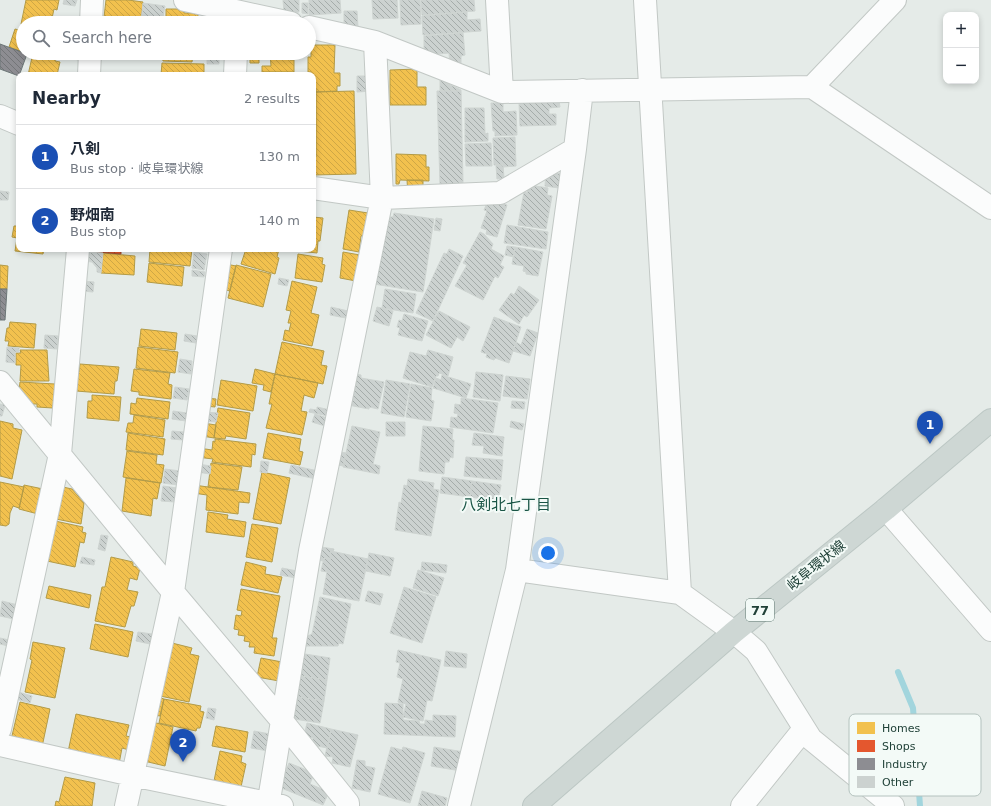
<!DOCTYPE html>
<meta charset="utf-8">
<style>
body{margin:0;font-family:"DejaVu Sans","Noto Sans JP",sans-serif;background:#f2f2f3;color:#1f2937}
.controls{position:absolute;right:12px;top:12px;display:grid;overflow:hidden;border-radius:8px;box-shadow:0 2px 6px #0003}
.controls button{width:36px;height:36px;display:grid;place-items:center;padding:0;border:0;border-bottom:1px solid #e0e1e3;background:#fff;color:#1f2937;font:20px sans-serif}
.you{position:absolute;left:548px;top:553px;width:14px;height:14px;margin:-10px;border:3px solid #fff;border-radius:50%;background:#1a73e8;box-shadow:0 0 0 6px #1a73e833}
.badge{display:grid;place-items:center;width:26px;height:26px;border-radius:50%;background:#7c3aed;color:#fff;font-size:13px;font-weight:700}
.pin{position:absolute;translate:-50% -33px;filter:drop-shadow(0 1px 2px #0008)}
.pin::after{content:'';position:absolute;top:21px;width:14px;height:12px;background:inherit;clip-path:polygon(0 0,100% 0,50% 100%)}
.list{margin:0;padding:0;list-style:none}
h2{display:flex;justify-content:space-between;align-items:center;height:52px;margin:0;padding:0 16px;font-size:17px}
h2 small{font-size:13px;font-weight:400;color:#747a83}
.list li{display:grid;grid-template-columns:26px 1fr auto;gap:12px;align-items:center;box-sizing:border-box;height:64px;padding:0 16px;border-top:1px solid #e0e1e3}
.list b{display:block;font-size:15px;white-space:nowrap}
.list p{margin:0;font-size:13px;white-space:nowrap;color:#747a83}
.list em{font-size:13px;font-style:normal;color:#747a83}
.icon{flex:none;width:22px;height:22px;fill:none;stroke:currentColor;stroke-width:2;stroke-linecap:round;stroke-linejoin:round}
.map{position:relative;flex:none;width:991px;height:806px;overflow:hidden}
.search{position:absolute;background:#fff;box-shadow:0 2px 6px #0003;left:16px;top:16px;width:300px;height:44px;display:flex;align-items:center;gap:10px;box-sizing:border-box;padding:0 14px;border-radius:22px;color:#747a83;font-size:15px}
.panel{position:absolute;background:#fff;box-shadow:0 2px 6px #0003;left:16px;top:72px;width:300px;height:180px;border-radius:8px}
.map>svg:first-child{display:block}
.homes{fill:url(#homes-back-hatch);stroke:#b39b47}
.shops{fill:url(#shops-back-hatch);stroke:#a95031}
.industry{fill:url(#industry-back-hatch);stroke:#6c7677}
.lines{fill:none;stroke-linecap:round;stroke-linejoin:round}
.stream{stroke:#a2d5dd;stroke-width:6}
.building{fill:url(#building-back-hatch);stroke:#ced4d1}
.minor-casing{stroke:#c2c8c5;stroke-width:24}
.major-casing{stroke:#bcc7c4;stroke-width:24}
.minor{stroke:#fbfcfc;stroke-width:22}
.major{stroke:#ced7d4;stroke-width:22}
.labels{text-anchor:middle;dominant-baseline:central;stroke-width:4;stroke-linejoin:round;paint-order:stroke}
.shield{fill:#f3faf7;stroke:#5f7871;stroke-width:1}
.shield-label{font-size:13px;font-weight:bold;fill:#204138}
.street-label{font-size:14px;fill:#204138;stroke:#f3faf7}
.neighbourhood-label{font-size:15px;fill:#1a5546;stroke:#f3faf7}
.key{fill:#f3faf7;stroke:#b4c2be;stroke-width:1}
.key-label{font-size:11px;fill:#204138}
</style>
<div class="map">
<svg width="991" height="806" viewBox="0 0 991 806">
<defs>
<pattern id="homes-back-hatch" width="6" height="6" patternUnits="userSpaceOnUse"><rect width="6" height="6" fill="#f2c14e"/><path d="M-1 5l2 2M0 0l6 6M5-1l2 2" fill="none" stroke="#cfa745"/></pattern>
<pattern id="shops-back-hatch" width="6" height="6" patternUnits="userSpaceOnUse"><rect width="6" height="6" fill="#e4572e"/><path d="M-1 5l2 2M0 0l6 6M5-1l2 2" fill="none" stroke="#b84a28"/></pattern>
<pattern id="industry-back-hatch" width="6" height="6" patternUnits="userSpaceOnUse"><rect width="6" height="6" fill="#8d8d92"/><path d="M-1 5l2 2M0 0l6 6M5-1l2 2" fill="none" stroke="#737578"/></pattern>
<pattern id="building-back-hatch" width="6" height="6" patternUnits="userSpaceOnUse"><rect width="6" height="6" fill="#ccd2d0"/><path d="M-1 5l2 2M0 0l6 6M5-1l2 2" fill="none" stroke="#a5acaa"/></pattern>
</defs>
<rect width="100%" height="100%" fill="#e5ebe8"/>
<!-- homes -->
<path class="homes" d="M 26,0 L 59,0 L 57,10 L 54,9 L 51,23 L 23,23 L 23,25 L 21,24 Z
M 106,0 L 128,0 L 143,2 L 141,21 L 104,17 Z
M 166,9 L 184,9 L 184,13 L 198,13 L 198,21 L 200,21 L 200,23 L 166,23 Z
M 15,29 L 23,31 L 23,52 L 9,47 Z
M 311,45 L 335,45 L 334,73 L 340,73 L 340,86 L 337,86 L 337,91 L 316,92 L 316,89 L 313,89 L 313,75 L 311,75 L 311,72 L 308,72 L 308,57 L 311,57 Z
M 33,53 L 57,53 L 55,61 L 60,62 L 57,75 L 28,75 Z
M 162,53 L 193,53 L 192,62 L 163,61 Z
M 240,53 L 262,53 L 261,58 L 259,58 L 259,63 L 250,63 L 250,58 L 239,57 Z
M 270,53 L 293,53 L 293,56 L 290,56 L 290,60 L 294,60 L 294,72 L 262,72 L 262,66 L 271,66 Z
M 162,63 L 204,64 L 204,75 L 161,75 Z
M 417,69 L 417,87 L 426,87 L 426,105 L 390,105 L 390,70 Z
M 354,91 L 356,174 L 313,175 L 313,157 L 316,157 L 316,92 Z
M 18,153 L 19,199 L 17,199 Z
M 396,154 L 426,155 L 426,167 L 429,167 L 429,181 L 400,180 L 399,184 L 396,184 Z
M 407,180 L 423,180 L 423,195 L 408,195 Z
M 349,210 L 368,213 L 364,235 L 361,236 L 359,252 L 343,249 Z
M 19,212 L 19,249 L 44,249 L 43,254 L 15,251 L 17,238 L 12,237 L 14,226 L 17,226 Z
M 313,217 L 323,218 L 320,241 L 318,241 L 317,253 L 299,251 L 299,249 L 313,249 Z
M 150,249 L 192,249 L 190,266 L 149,262 Z
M 246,249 L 279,249 L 277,257 L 279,258 L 275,274 L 241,264 Z
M 343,252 L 360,255 L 356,281 L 340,278 Z
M 103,253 L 135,256 L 134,275 L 101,273 Z
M 298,254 L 323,258 L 322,264 L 325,265 L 322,282 L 295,278 Z
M 149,263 L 184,267 L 182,286 L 147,282 Z
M 226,264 L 236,266 L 230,291 L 221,289 Z
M 0,265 L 8,266 L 7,289 L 0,289 Z
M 236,265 L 271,274 L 263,307 L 228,298 Z
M 292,281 L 317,287 L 311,313 L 319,315 L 312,346 L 283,340 L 285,330 L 289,331 L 291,323 L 288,323 L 291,311 L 286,310 Z
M 10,322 L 36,324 L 34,348 L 8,346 L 9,341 L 5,341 L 7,328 L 9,328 Z
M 141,329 L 177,333 L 175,350 L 139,346 Z
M 282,342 L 324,351 L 321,365 L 327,366 L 323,384 L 275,374 Z
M 138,347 L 178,352 L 175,373 L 136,368 Z
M 20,350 L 47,350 L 49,381 L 20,381 L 21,365 L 16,365 L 16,353 L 21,353 Z
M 80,364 L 119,367 L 117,381 L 115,381 L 114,394 L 76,391 L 73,371 L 79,372 Z
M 134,369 L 170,373 L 168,384 L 172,385 L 171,399 L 139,395 L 139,392 L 131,391 Z
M 255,369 L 275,374 L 271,392 L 263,390 L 264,385 L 252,383 Z
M 275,374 L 318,383 L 314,398 L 304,395 L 301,411 L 307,412 L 302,435 L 266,428 L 272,404 L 269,404 Z
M 221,380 L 257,386 L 253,411 L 217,405 Z
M 20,382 L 55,384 L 53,408 L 37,407 L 37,404 L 32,404 L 19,391 Z
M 92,395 L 121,397 L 119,421 L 87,418 L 88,401 L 92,401 Z
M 137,398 L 170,402 L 168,419 L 130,414 L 131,403 L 136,404 Z
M 206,398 L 216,399 L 215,407 L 205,406 Z
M 218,408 L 250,413 L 246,439 L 226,436 L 225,439 L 214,438 Z
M 134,415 L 165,420 L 163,437 L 126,432 L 128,423 L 133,423 Z
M 0,421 L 13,424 L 13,428 L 22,430 L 12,479 L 0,476 Z
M 203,423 L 216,425 L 214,438 L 202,436 Z
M 128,433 L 165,439 L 163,455 L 126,450 Z
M 268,433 L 301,439 L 299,451 L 303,452 L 300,465 L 263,458 Z
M 215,439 L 256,444 L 255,455 L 252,454 L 251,467 L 212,462 L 213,459 L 197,457 L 199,448 L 212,450 L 213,441 L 215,442 Z
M 127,451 L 157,455 L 156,464 L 164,465 L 161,483 L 123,477 Z
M 211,463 L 242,467 L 238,490 L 208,487 Z
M 262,472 L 290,478 L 281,524 L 253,519 Z
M 126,478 L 160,483 L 157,499 L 153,498 L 151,516 L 122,511 Z
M 0,482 L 24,487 L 19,508 L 13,506 L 10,513 L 9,524 L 6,526 L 0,525 Z
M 24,485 L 43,489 L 38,514 L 19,509 Z
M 194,485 L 250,493 L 249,503 L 239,502 L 238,514 L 206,510 L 207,495 L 193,493 Z
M 63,487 L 72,489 L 84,503 L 81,524 L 56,519 Z
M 208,512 L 228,515 L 227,519 L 246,522 L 244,537 L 206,532 Z
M 55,521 L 83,527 L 82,532 L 86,533 L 84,543 L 80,542 L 75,567 L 47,561 Z
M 252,524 L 278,528 L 272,562 L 246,557 Z
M 111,557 L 133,562 L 133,566 L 140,568 L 137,580 L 130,578 L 127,590 L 138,592 L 134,606 L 131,606 L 125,627 L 95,621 L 102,587 L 105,587 Z
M 246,562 L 266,567 L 265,574 L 282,577 L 278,593 L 241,585 Z
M 49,586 L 91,595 L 89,608 L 46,598 Z
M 241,589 L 280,596 L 272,638 L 277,638 L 274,656 L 254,653 L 255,647 L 249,647 L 250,642 L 244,641 L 245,636 L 238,635 L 239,630 L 234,629 L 236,615 L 241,616 L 242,611 L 237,610 Z
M 95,624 L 133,632 L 128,657 L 90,649 Z
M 33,642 L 65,648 L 55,698 L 25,692 L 32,660 L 30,659 Z
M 172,643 L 192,648 L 190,654 L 199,656 L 189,702 L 160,696 Z
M 261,658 L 282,662 L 279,681 L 257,677 Z
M 158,697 L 164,699 L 160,716 L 154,715 Z
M 164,699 L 201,706 L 200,711 L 204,712 L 200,728 L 197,728 L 196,731 L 159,723 Z
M 20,702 L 50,709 L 42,747 L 11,740 Z
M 76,714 L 129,725 L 126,736 L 131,737 L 129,750 L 122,748 L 119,764 L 68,752 Z
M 152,722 L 173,727 L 165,766 L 144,761 Z
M 216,726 L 248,732 L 245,752 L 212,746 Z
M 220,751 L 242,756 L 241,762 L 246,764 L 241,787 L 214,781 Z
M 65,777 L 95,783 L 92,806 L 55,806 L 56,801 L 59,802 Z"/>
<!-- shops -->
<path class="shops" d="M 86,249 L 121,249 L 121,254 L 86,251 Z"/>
<!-- industry -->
<path class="industry" d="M 0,44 L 27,54 L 19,76 L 0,69 Z
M 0,289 L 7,289 L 5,320 L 0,320 Z"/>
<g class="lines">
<!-- stream -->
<path class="stream" d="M 898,672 L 913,708 L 920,806"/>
</g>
<!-- building -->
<path class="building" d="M 64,0 L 77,0 L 75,6 L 63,4 Z
M 283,0 L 299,0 L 299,12 L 284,13 Z
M 309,0 L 340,0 L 341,13 L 309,15 Z
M 372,0 L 397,0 L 398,18 L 373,19 Z
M 400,0 L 420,0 L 421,24 L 401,25 Z
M 421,0 L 474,0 L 475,11 L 422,15 Z
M 143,3 L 165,6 L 162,23 L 141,21 Z
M 302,3 L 308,3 L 308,14 L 302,13 Z
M 344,11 L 357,11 L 358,27 L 344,27 Z
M 467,12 L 467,20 L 480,19 L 481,31 L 423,35 L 422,16 Z
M 463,33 L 465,55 L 461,56 L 461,63 L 450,64 L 449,53 L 427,55 L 426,50 L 424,50 L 424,36 Z
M 58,53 L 79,53 L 78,60 L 58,55 Z
M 207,53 L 219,53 L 219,64 L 207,64 Z
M 357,76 L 372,76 L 372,91 L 357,92 Z
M 440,80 L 461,90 L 461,91 L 440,91 Z
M 437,91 L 461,91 L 463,183 L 440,184 Z
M 559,101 L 560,107 L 549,108 L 549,114 L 556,114 L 556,125 L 520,126 L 519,102 Z
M 491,103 L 503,103 L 503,112 L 516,111 L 517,135 L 495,136 L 495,131 L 493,131 Z
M 465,108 L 484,108 L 485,134 L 488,133 L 488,141 L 465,142 Z
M 515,137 L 516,166 L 503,167 L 503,165 L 494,165 L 493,138 Z
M 491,143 L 492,166 L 466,166 L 465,144 Z
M 496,165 L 503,165 L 504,178 L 497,179 Z
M 546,172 L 561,174 L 559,188 L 545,186 Z
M 529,185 L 548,188 L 547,195 L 552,196 L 546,229 L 518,225 L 524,192 L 527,193 Z
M 0,191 L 9,192 L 8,200 L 0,200 Z
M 492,201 L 507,205 L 497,237 L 486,234 L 487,230 L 481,228 L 487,211 L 484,210 L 487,203 L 492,205 Z
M 394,213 L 434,219 L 423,292 L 374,284 L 388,217 L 393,217 Z
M 436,218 L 442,219 L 440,231 L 434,230 Z
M 507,225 L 548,232 L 546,249 L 504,243 Z
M 480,232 L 484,234 L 493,244 L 491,249 L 504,256 L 500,265 L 504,267 L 498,278 L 495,276 L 483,300 L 455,286 L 467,265 L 463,263 Z
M 507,246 L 515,247 L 514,257 L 505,255 Z
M 515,247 L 543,252 L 538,276 L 526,274 L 526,272 L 523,271 L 524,266 L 512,264 Z
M 449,249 L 463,256 L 433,321 L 416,313 L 444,253 L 447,254 Z
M 85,252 L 103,253 L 101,273 L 97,272 L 97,268 L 92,262 L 84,261 Z
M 194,252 L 207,254 L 204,270 L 192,268 Z
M 192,270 L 205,272 L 204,277 L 192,276 Z
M 279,278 L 289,280 L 287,286 L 278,284 Z
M 83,281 L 94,282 L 93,292 L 82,291 Z
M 519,286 L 539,300 L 527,317 L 524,315 L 519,324 L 499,310 L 511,293 L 514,295 Z
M 385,289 L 416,294 L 413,313 L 382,308 Z
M 331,307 L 348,311 L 346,318 L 330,315 Z
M 377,307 L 393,311 L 389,326 L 373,321 Z
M 439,311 L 470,327 L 463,341 L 457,337 L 451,348 L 426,335 Z
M 404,314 L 428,321 L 422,341 L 398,335 L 400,328 L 397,327 L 399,320 L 402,321 Z
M 494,317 L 521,327 L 509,363 L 495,358 L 494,360 L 486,357 L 487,354 L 481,352 Z
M 527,329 L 538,333 L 530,356 L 513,351 L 516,342 L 521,345 Z
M 185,334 L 197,336 L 196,343 L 184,341 Z
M 45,335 L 58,336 L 57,349 L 44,348 Z
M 7,347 L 19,348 L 19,352 L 15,352 L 15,363 L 6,362 Z
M 428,350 L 453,357 L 448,376 L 439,373 L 438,376 L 436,376 L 432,387 L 403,378 L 410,352 L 426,356 Z
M 180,359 L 192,361 L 191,374 L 178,372 Z
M 476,372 L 503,375 L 500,401 L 473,397 Z
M 354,374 L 361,375 L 361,378 L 384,382 L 378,409 L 369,407 L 369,409 L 348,405 Z
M 442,375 L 471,384 L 466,398 L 433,388 L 436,378 L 441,380 Z
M 506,376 L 530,379 L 527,399 L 503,396 Z
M 386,380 L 410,384 L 404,417 L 381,413 Z
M 411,384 L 432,388 L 431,400 L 434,401 L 431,421 L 406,417 Z
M 175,387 L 189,389 L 187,400 L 173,398 Z
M 461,398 L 498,403 L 493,433 L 450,427 L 451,417 L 457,418 L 458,414 L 454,413 L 455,404 L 461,405 Z
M 512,401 L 525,402 L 524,409 L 511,408 Z
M 0,404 L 5,405 L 2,416 L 0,416 Z
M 317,407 L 330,410 L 328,416 L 309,412 L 310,409 L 317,410 Z
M 173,411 L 187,413 L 186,421 L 172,419 Z
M 204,412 L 218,413 L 216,422 L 203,421 Z
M 315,414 L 327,418 L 325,426 L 312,422 Z
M 511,421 L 524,424 L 522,430 L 510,427 Z
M 386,422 L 405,422 L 405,436 L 386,436 Z
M 352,426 L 380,432 L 373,464 L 380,466 L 379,474 L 343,467 Z
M 423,426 L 453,429 L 452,440 L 454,440 L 453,458 L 450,457 L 449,462 L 445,462 L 444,474 L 419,471 Z
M 172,431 L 184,432 L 183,440 L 171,439 Z
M 474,433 L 504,437 L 502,456 L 483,453 L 484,446 L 472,445 Z
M 340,452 L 346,453 L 344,466 L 337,465 Z
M 466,457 L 503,460 L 501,480 L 464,476 Z
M 261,461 L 269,462 L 267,473 L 260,472 Z
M 198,464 L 211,466 L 210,474 L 197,472 Z
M 291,465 L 318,471 L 316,479 L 289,473 Z
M 165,469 L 180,471 L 178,485 L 163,483 Z
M 442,477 L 472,481 L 470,497 L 440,493 Z
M 408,479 L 434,483 L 433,489 L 439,490 L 431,536 L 395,530 L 399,502 L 401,503 L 404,485 L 407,486 Z
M 472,481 L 501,485 L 498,501 L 470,497 Z
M 163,486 L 177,488 L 175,502 L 161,501 Z
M 101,535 L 108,536 L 105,551 L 98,549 Z
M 321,547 L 334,549 L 333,552 L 331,551 L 330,559 L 324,558 L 323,561 L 318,560 Z
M 331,551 L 368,559 L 359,601 L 323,594 L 327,572 L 321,571 L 324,558 L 330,559 Z
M 369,553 L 394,558 L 390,576 L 366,571 Z
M 82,557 L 95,560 L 94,565 L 80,563 Z
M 422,562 L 447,565 L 446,573 L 421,570 Z
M 282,568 L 297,571 L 296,578 L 280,575 Z
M 418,570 L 444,578 L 438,596 L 413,588 Z
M 404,587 L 436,597 L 422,643 L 390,633 Z
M 368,591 L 383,594 L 380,605 L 365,601 Z
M 320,597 L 351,604 L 343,644 L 339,643 L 338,646 L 303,646 L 303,638 L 312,634 Z
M 2,601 L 18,605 L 14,619 L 0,616 Z
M 138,632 L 152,634 L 150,644 L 136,641 Z
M 0,638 L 9,640 L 8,646 L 0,644 Z
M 398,650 L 441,660 L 432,701 L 427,700 L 423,721 L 403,717 L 406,704 L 398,702 L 403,679 L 397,677 L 400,663 L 396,662 Z
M 446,651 L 467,654 L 466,668 L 444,666 Z
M 305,654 L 330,658 L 327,680 L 301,676 L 303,664 L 301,664 L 302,656 L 305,656 Z
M 301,676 L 327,680 L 324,701 L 298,697 L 299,686 L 297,686 L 298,678 L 301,678 Z
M 18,692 L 32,696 L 30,703 L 16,699 Z
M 298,697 L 324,701 L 320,723 L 294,719 L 296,708 L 293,707 L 294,700 L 297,700 Z
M 385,703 L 403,704 L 403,720 L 419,721 L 420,724 L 425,724 L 425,720 L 433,721 L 433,715 L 456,716 L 455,737 L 384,734 Z
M 208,708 L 216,709 L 214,720 L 206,718 Z
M 307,723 L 331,729 L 327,748 L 312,745 L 313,738 L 304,736 Z
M 331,729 L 358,735 L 350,767 L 332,763 L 333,757 L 325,756 Z
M 254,731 L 270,734 L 268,751 L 251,748 Z
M 391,747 L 402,750 L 403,747 L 425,753 L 410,803 L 378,794 Z
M 434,747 L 464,752 L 461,771 L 431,766 Z
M 357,760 L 365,761 L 365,766 L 375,768 L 370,792 L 352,788 Z
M 289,763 L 314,773 L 310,784 L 329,792 L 323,805 L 279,787 Z
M 422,791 L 447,798 L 445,806 L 418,806 Z"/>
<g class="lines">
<defs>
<path id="minor" d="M 185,0 L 291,23
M 497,0 L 502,92
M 645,0 L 680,593
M 91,23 L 92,0
M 309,27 L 375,42 L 502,92 L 812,87 L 991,208
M 89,75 L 90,53
M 235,75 L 236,53
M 812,87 L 895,0
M 0,116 L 19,124
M 313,188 L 382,198 L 500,193 L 575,149
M 0,382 L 173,592 L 282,721 L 348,803 L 348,806
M 886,509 L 991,630
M 517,570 L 680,593 L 734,632 L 756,651 L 811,739 L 893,806
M 0,729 L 60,454 L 78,249
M 0,745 L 132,775 L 282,806
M 126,806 L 173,592 L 221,249
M 268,806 L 310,551 L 382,198 L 375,42
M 459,806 L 517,570 L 575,149 L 582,90
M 742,806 L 804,729"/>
<path id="major" d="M 534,806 L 734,632 L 886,509 L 991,420"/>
</defs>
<!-- minor casing -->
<use href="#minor" class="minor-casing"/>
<!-- major casing -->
<use href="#major" class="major-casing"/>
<!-- minor -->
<use href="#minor" class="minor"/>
<!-- major -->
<use href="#major" class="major"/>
</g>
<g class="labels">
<!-- shield labels -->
<rect class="shield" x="746" y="599" width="28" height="22" rx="3"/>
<g class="shield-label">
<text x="760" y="610">77</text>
</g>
<!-- street labels -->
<g class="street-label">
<text transform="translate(816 565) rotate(-39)">岐阜環状線</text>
</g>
<!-- neighbourhood labels -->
<g class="neighbourhood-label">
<text x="506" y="505">八剣北七丁目</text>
</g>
</g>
<!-- legend -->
<rect x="849" y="714" width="132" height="82" rx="6" class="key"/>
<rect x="857" y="722" width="18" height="12" fill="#f2c14e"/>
<rect x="857" y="740" width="18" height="12" fill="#e4572e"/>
<rect x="857" y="758" width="18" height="12" fill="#8d8d92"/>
<rect x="857" y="776" width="18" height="12" fill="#ccd2d0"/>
<g class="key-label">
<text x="882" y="732">Homes</text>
<text x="882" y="750">Shops</text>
<text x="882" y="768">Industry</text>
<text x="882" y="786">Other</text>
</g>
</svg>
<div class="controls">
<button>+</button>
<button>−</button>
</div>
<div class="you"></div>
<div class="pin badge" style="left:930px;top:444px;background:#1a4fb4">1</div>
<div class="pin badge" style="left:183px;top:762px;background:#1a4fb4">2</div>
<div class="search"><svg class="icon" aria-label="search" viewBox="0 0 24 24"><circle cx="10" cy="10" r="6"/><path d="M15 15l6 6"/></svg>Search here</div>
<section class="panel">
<h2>Nearby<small>2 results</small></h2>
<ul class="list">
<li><span class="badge" style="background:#1a4fb4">1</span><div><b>八剣</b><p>Bus stop · 岐阜環状線</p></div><em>130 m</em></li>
<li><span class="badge" style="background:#1a4fb4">2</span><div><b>野畑南</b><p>Bus stop</p></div><em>140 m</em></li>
</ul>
</section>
</div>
